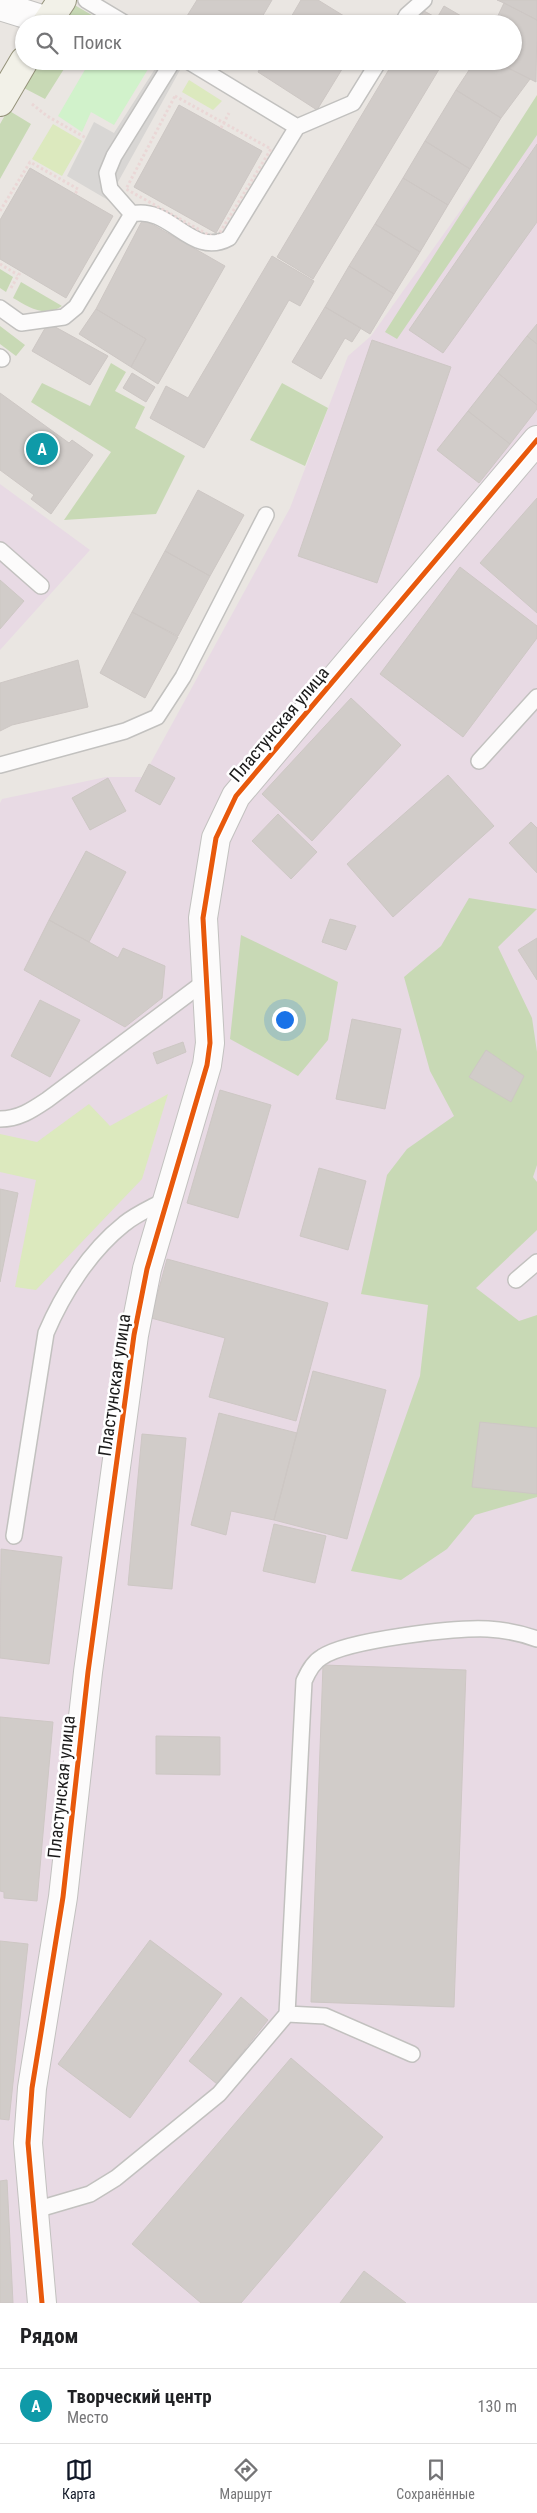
<!DOCTYPE html>
<html lang="ru">
<meta charset="utf-8">
<style>
body{margin:0;font-family:"Roboto Condensed",sans-serif;background:#f6f6f6;color:#202124}
.you{position:absolute;left:284px;top:1019px;width:18px;height:18px;margin:-12px;border:4px solid #fff;border-radius:50%;background:#1a73e8;box-shadow:0 0 0 8px #1a73e833}
.badge{display:grid;place-items:center;width:32px;height:32px;border-radius:50%;background:#111827;color:#fff;font-size:16px;font-weight:700}
.pin{position:absolute;translate:-50% -50%;border:2px solid #fff;box-shadow:0 1px 5px #0006}
.list{margin:0;padding:0;list-style:none}
h2{display:flex;justify-content:space-between;align-items:center;height:65px;margin:0;padding:0 20px;font-size:21px}
h2 small{font-size:16px;font-weight:400;color:#757577}
.list li{display:grid;grid-template-columns:32px 1fr auto;gap:15px;align-items:center;box-sizing:border-box;height:75px;padding:0 20px;border-top:1px solid #e0e0e0}
.list b{display:block;font-size:19px;white-space:nowrap}
.list p{margin:0;font-size:16px;white-space:nowrap;color:#757577}
.list em{font-size:16px;font-style:normal;color:#757577}
.icon{flex:none;width:28px;height:28px;fill:none;stroke:currentColor;stroke-width:2;stroke-linecap:round;stroke-linejoin:round}
.map{position:relative;flex:none;width:537px;height:2303px;overflow:hidden}
.search{position:absolute;background:#fff;box-shadow:0 1px 4px #0004;left:15px;right:15px;top:15px;height:55px;display:flex;align-items:center;gap:12px;box-sizing:border-box;padding:0 18px;border-radius:28px;color:#757577;font-size:19px}
.sheet{height:140px;background:#fff}
nav{display:flex;justify-content:space-around;align-items:center;box-sizing:border-box;height:70px;border-top:1px solid #e0e0e0;background:#fff;font-size:14px;color:#757577}
nav a{display:grid;justify-items:center;gap:2px}
nav .on{color:#111827}
.map>svg:first-child{display:block}
.industrial{fill:#e8dae4}
.religious{fill:#d8d6d4}
.grass{fill:#dce9be}
.forest{fill:#c8d9b5}
.park{fill:#d1f2cb}
.building{fill:#d1ccc9;stroke:#cdc7c4}
.lines{fill:none;stroke-linecap:round;stroke-linejoin:round}
.lane-casing{stroke:#c2c1bf;stroke-width:18}
.street-casing{stroke:#c2c1bf;stroke-width:30}
.secondary-casing{stroke:#94927a;stroke-width:30}
.path{stroke:#ead7d6;stroke-width:3;stroke-dasharray:2.5 2.5;stroke-linecap:butt}
.lane{stroke:#fcfbfb;stroke-width:15}
.street{stroke:#fcfbfb;stroke-width:28}
.secondary{stroke:#f2f1e8;stroke-width:28}
.cycleway-casing{stroke:#fff;stroke-width:8}
.cycleway{stroke:#e8590c;stroke-width:5}
.labels{text-anchor:middle;dominant-baseline:central;stroke-width:5;stroke-linejoin:round;paint-order:stroke}
.street-label{font-size:18px;fill:#1b1b1b;stroke:#fff}
</style>
<div class="map">
<svg width="537" height="2303" viewBox="0 0 537 2303">
<rect width="100%" height="100%" fill="#eae6e2"/>
<!-- industrial -->
<path class="industrial" d="M 537,103 L 537,2303 L 0,2303 L 0,803 L 2,799 L 106,777 L 143,777 L 290,508 L 348,356 L 371,336 Z
M 0,484 L 90,550 L 0,650 Z"/>
<!-- religious -->
<path class="religious" d="M 160,61 L 185,61 L 108,200 L 67,176 L 94,122 L 114,133 Z"/>
<!-- grass -->
<path class="grass" d="M 189,80 L 222,101 L 213,110 L 182,92 Z
M 53,124 L 82,141 L 62,176 L 32,159 Z
M 168,1094 L 142,1179 L 36,1290 L 15,1287 L 36,1180 L 0,1172 L 0,1134 L 37,1142 L 89,1104 L 110,1126 Z"/>
<!-- forest -->
<path class="forest" d="M 71,3 L 97,18 L 93,24 L 58,24 Z
M 35,61 L 69,61 L 45,99 L 20,86 Z
M 537,95 L 537,135 L 397,339 L 385,332 Z
M 8,110 L 31,124 L 0,179 L 0,124 Z
M 0,269 L 13,277 L 6,292 L 0,288 Z
M 21,282 L 62,306 C 44,318 29,307 13,298 Z
M 0,326 L 25,345 L 16,356 L 0,344 Z
M 111,363 L 126,372 L 115,391 L 145,407 L 135,428 L 185,456 L 156,514 L 64,520 L 111,452 L 31,402 L 42,383 L 90,406 Z
M 282,383 L 328,408 L 305,466 L 250,440 Z
M 469,898 L 537,909 L 498,947 L 532,1018 L 537,1052 L 537,1165 L 533,1177 L 537,1182 L 537,1230 L 476,1288 L 519,1321 L 537,1315 L 537,1497 L 475,1515 L 447,1549 L 401,1580 L 351,1571 L 420,1376 L 428,1305 L 361,1294 L 387,1175 L 407,1149 L 454,1116 L 430,1071 L 404,977 L 441,946 Z
M 241,935 L 338,982 L 328,1040 L 298,1076 L 230,1039 Z"/>
<!-- park -->
<path class="park" d="M 90,61 L 153,61 L 114,125 L 91,112 L 82,132 L 58,116 Z"/>
<!-- building -->
<path class="building" d="M 197,0 L 272,0 L 258,24 L 182,24 Z
M 301,0 L 318,0 L 357,24 L 287,24 Z
M 497,0 L 537,0 L 537,20 L 504,3 Z
M 504,3 L 537,20 L 536,82 L 494,61 L 513,61 L 513,24 L 494,24 Z
M 444,6 L 468,20 L 466,24 L 416,24 L 424,11 L 437,18 Z
M 264,61 L 347,61 L 317,110 L 258,72 Z
M 394,61 L 444,61 L 313,279 L 277,257 Z
M 475,61 L 494,61 L 530,79 L 501,118 L 456,90 Z
M 456,90 L 501,118 L 470,169 L 425,141 Z
M 179,105 L 262,151 L 216,233 L 134,187 Z
M 425,141 L 470,169 L 448,205 L 403,178 Z
M 537,144 L 537,222 L 443,353 L 409,330 Z
M 30,168 L 113,216 L 66,298 L 0,259 L 0,220 Z
M 403,178 L 448,205 L 420,252 L 375,224 Z
M 143,219 L 225,266 L 158,384 L 131,367 L 146,339 L 96,309 Z
M 375,224 L 420,252 L 394,294 L 349,266 Z
M 272,256 L 314,281 L 300,306 L 289,300 L 204,448 L 150,418 L 166,386 L 188,398 Z
M 349,266 L 394,294 L 370,334 L 325,307 Z
M 325,307 L 361,328 L 352,342 L 345,338 L 321,379 L 292,362 Z
M 96,309 L 146,339 L 131,367 L 79,334 Z
M 48,323 L 108,356 L 90,385 L 32,351 Z
M 537,324 L 537,344 L 527,336 Z
M 527,336 L 537,344 L 537,405 L 498,373 Z
M 372,340 L 451,367 L 377,583 L 298,556 Z
M 132,373 L 155,387 L 146,402 L 123,388 Z
M 498,373 L 537,405 L 537,409 L 510,444 L 468,411 Z
M 0,393 L 69,443 L 72,440 L 93,455 L 51,514 L 31,499 L 34,495 L 0,470 Z
M 468,411 L 510,444 L 479,483 L 437,450 Z
M 198,490 L 244,515 L 210,576 L 165,551 Z
M 537,498 L 537,613 L 480,563 Z
M 165,551 L 210,576 L 178,636 L 132,612 Z
M 460,567 L 537,626 L 537,638 L 463,737 L 380,674 Z
M 0,580 L 24,601 L 0,629 Z
M 132,612 L 178,637 L 145,698 L 100,673 Z
M 78,660 L 88,707 L 12,725 L 0,731 L 0,683 Z
M 351,698 L 401,745 L 312,841 L 262,794 Z
M 149,764 L 175,778 L 160,805 L 135,791 Z
M 448,775 L 494,826 L 393,917 L 347,864 Z
M 108,778 L 126,811 L 90,830 L 72,798 Z
M 278,814 L 317,852 L 291,879 L 252,841 Z
M 531,822 L 537,828 L 537,873 L 509,843 Z
M 86,851 L 126,872 L 89,942 L 49,920 Z
M 330,919 L 356,926 L 346,950 L 322,942 Z
M 49,920 L 118,958 L 123,948 L 165,966 L 162,998 L 125,1027 L 24,970 Z
M 537,938 L 537,980 L 518,950 Z
M 40,1000 L 80,1020 L 50,1077 L 11,1056 Z
M 352,1019 L 401,1029 L 385,1109 L 336,1099 Z
M 183,1042 L 186,1052 L 157,1064 L 153,1053 Z
M 486,1050 L 524,1076 L 511,1102 L 469,1077 Z
M 220,1090 L 271,1105 L 238,1218 L 187,1203 Z
M 319,1168 L 366,1181 L 348,1250 L 300,1236 Z
M 0,1189 L 18,1193 L 0,1282 Z
M 167,1259 L 328,1303 L 296,1421 L 209,1397 L 225,1338 L 151,1318 Z
M 313,1371 L 386,1390 L 347,1539 L 274,1520 Z
M 219,1413 L 297,1433 L 274,1520 L 231,1511 L 226,1535 L 191,1525 Z
M 480,1422 L 537,1428 L 537,1494 L 472,1487 Z
M 142,1434 L 186,1438 L 172,1589 L 128,1585 Z
M 274,1524 L 326,1536 L 315,1583 L 263,1571 Z
M 1,1549 L 62,1557 L 49,1664 L 0,1658 Z
M 323,1665 L 466,1670 L 454,2007 L 311,2002 Z
M 0,1717 L 53,1722 L 37,1901 L 4,1898 L 4,1892 L 0,1891 Z
M 156,1736 L 220,1737 L 220,1775 L 156,1774 Z
M 150,1940 L 222,1994 L 130,2118 L 58,2064 Z
M 0,1941 L 28,1944 L 9,2120 L 0,2119 Z
M 241,1997 L 268,2020 L 217,2084 L 189,2061 Z
M 291,2058 L 383,2137 L 241,2303 L 201,2303 L 132,2244 Z
M 7,2180 L 13,2303 L 0,2303 L 0,2181 Z
M 364,2271 L 406,2303 L 340,2303 Z"/>
<g class="lines">
<defs>
<path id="lane" d="M 86,0 L 126,24
M 402,24 L 407,15 L 424,0
M 188,61 L 297,127
M 132,214 L 110,189 L 107,173 L 114,156 L 173,61
M 0,308 L 21,323 L 64,317 L 76,307 L 132,214 C 171,205 191,259 229,238 L 297,127 L 353,103 L 379,61
M 0,357 L 2,359
M 0,550 L 41,586
M 479,761 L 537,697
M 0,765 L 125,731 L 157,717 L 183,677 L 266,515
M 0,1119 C 19,1119 32,1110 47,1100 L 207,980
M 516,1280 L 537,1262
M 14,1536 L 46,1333 C 63,1293 90,1251 124,1224 C 136,1214 153,1207 167,1199
M 287,2014 L 304,1681 C 308,1672 313,1662 322,1657 C 347,1640 457,1627 488,1629 C 505,1630 521,1633 537,1639
M 32,2211 L 90,2194 L 116,2178 L 219,2094 L 287,2014 L 325,2016 L 412,2054"/>
<path id="street" d="M 0,6 L 48,21
M 42,2303 L 28,2143 L 32,2088 L 63,1897 L 88,1672 L 134,1335 L 147,1269 L 207,1065 L 210,1043 L 203,918 L 216,838 L 236,796 L 537,440"/>
<path id="secondary" d="M 46,24 L 62,0
M 0,102 L 24,61"/>
</defs>
<!-- lane casing -->
<use href="#lane" class="lane-casing"/>
<!-- street casing -->
<use href="#street" class="street-casing"/>
<!-- secondary casing -->
<use href="#secondary" class="secondary-casing"/>
<!-- path -->
<path class="path" d="M 175,96 L 271,149 L 216,239 L 126,189 Z
M 32,104 L 47,116 L 86,138
M 221,128 L 229,113
M 0,211 L 30,162 L 78,189 L 75,194
M 0,264 L 18,275
M 11,288 L 21,271"/>
<!-- lane -->
<use href="#lane" class="lane"/>
<!-- street -->
<use href="#street" class="street"/>
<!-- secondary -->
<use href="#secondary" class="secondary"/>
<defs>
<path id="cycleway" d="M 42,2303 L 28,2143 L 32,2088 L 63,1897 L 88,1672 L 134,1335 L 147,1269 L 207,1065 L 210,1043 L 203,918 L 216,838 L 236,796 L 537,440"/>
</defs>
<!-- cycleway casing -->
<use href="#cycleway" class="cycleway-casing"/>
<!-- cycleway -->
<use href="#cycleway" class="cycleway"/>
</g>
<g class="labels">
<!-- street labels -->
<g class="street-label">
<text transform="translate(279 724) rotate(-50)">Пластунская улица</text>
<text transform="translate(114 1385) rotate(-82)">Пластунская улица</text>
<text transform="translate(61 1787) rotate(-84)">Пластунская улица</text>
</g>
</g>
</svg>
<div class="you"></div>
<div class="pin badge" style="left:42px;top:449px;background:#0f9aa8">A</div>
<div class="search"><svg class="icon" aria-label="search" viewBox="0 0 24 24"><circle cx="10" cy="10" r="6"/><path d="M15 15l6 6"/></svg>Поиск</div>
</div>
<section class="sheet">
<h2>Рядом<small></small></h2>
<ul class="list">
<li><span class="badge" style="background:#0f9aa8">A</span><div><b>Творческий центр</b><p>Место</p></div><em>130 m</em></li>
</ul>
</section>
<nav>
<a class="on"><svg class="icon" aria-label="map" viewBox="0 0 24 24"><path d="M3 6l6-2 6 2 6-2v14l-6 2-6-2-6 2zM9 4v14M15 6v14"/></svg>Карта</a>
<a><svg class="icon" aria-label="directions" viewBox="0 0 24 24"><path d="M12 3l9 9-9 9-9-9zM9 14v-3h6M13 9l2 2-2 2"/></svg>Маршрут</a>
<a><svg class="icon" aria-label="saved" viewBox="0 0 24 24"><path d="M7 4h10v16l-5-4-5 4z"/></svg>Сохранённые</a>
</nav>
